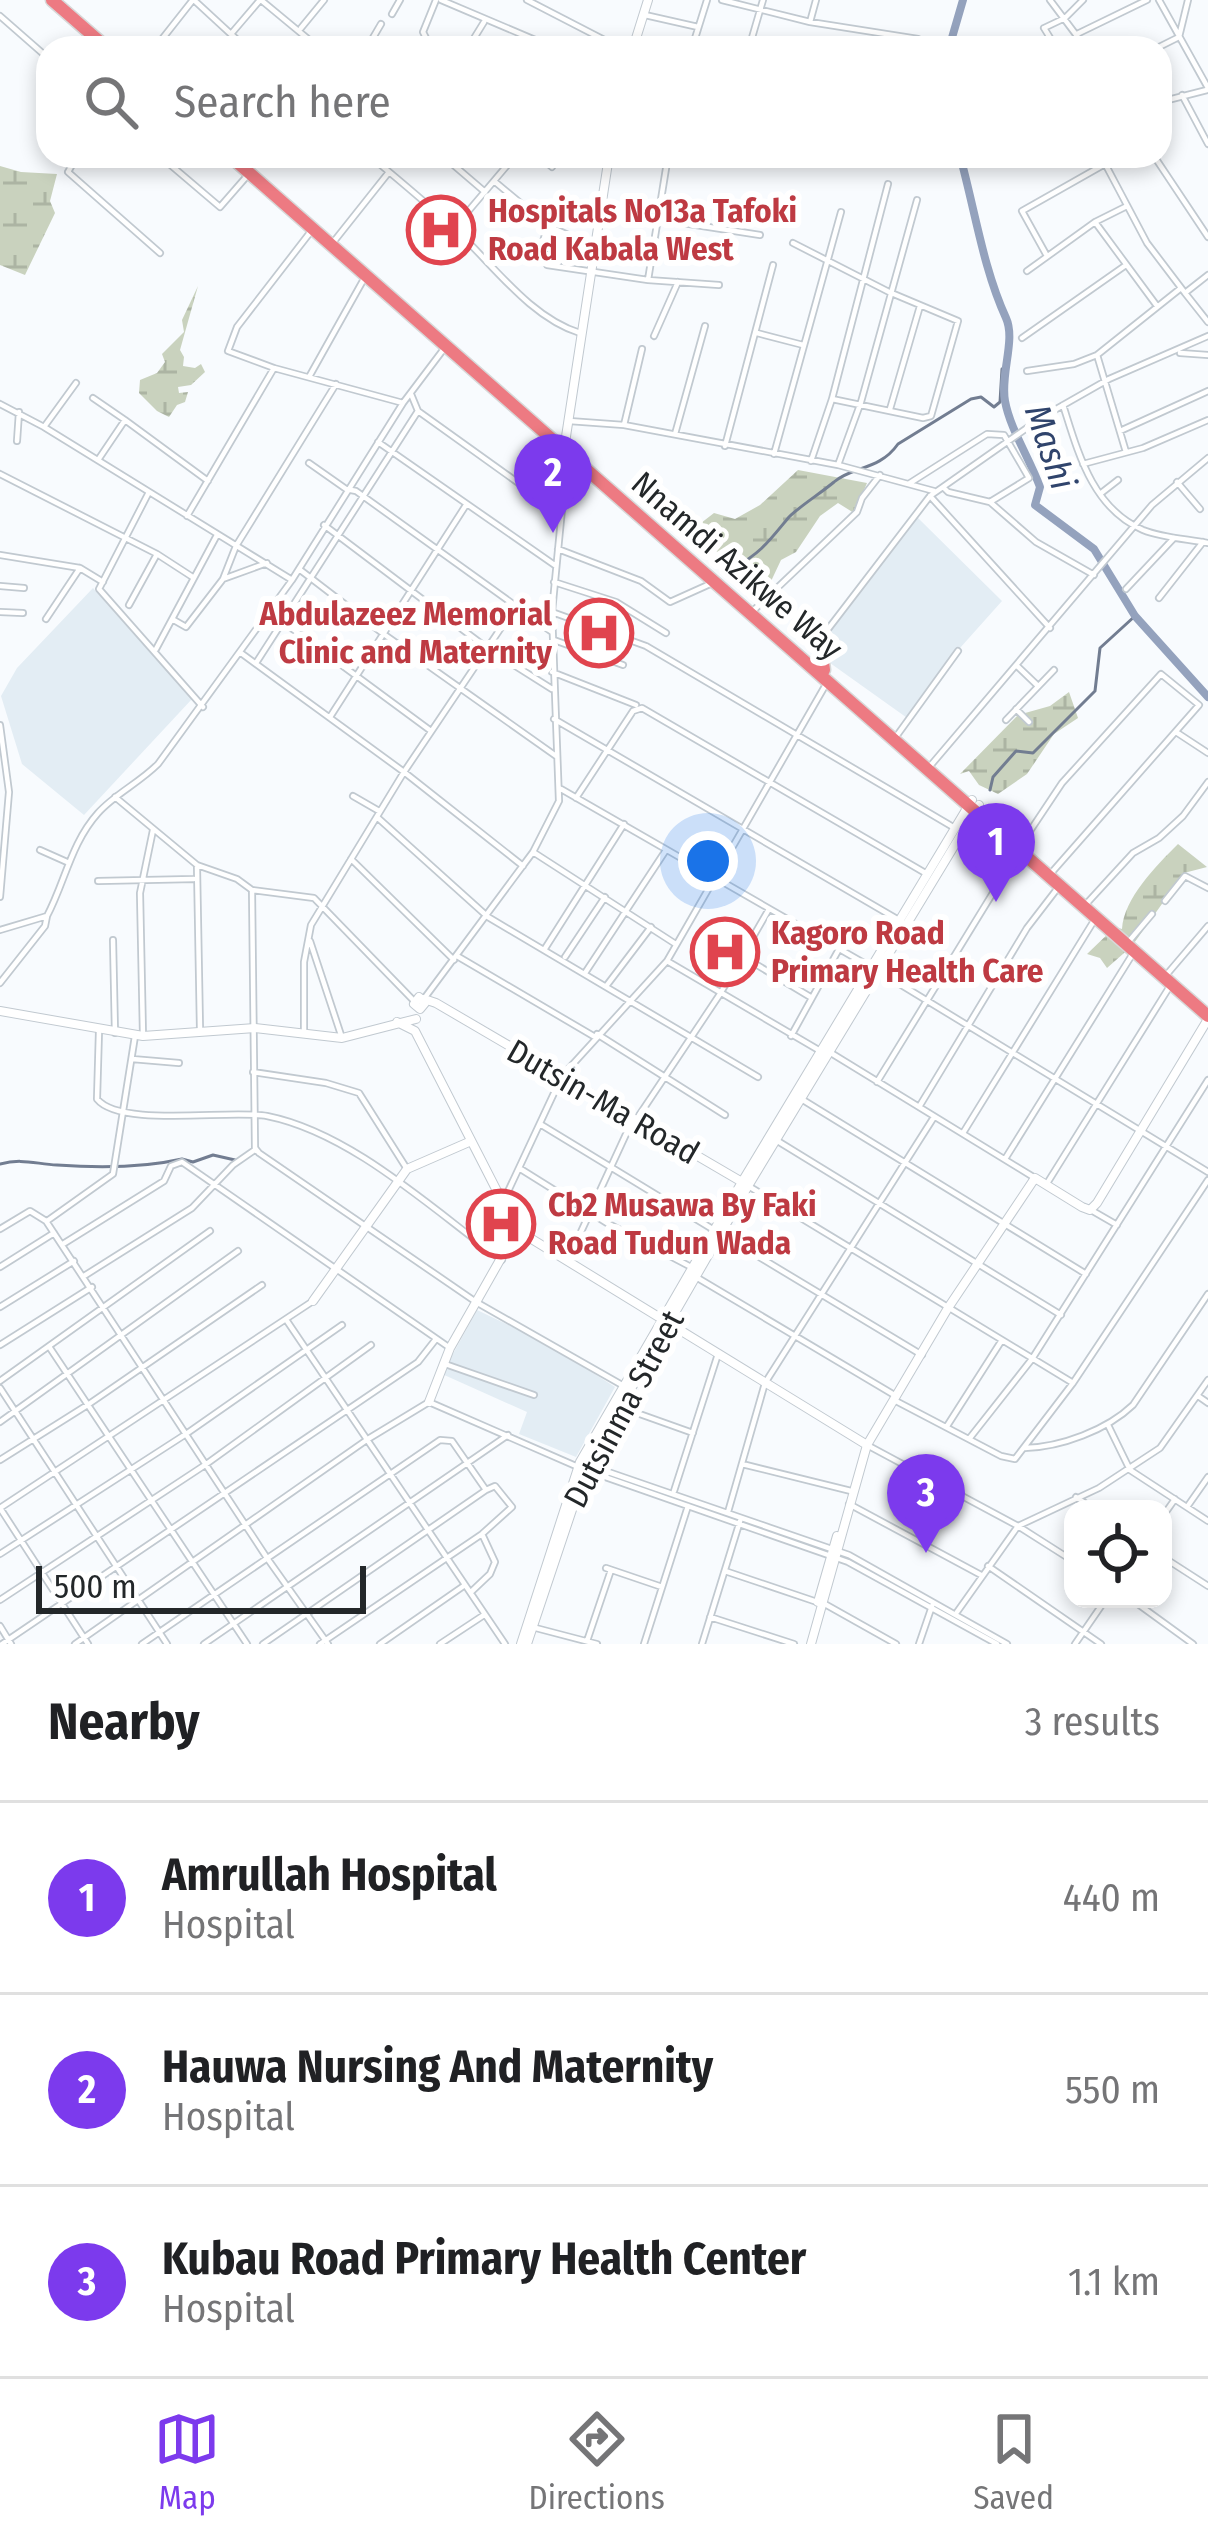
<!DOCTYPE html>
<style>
body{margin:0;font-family:"Fira Sans Condensed",sans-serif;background:#f2f2f2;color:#202124}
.controls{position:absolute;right:36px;bottom:36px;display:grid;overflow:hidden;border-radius:24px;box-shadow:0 6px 18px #0003}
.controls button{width:108px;height:108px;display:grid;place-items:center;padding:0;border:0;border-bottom:3px solid #e0e0e0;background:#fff;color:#202124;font:60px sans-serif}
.scale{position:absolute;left:36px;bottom:30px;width:330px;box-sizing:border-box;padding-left:12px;border:6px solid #232729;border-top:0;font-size:33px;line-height:42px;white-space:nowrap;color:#232729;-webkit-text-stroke:9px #fff;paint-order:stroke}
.you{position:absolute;left:708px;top:861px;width:42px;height:42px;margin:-30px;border:9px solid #fff;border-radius:50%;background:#1a73e8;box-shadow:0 0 0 18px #1a73e833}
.badge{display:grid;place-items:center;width:78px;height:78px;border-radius:50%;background:#7c3aed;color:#fff;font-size:39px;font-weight:700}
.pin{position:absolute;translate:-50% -99px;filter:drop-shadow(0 3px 6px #0008)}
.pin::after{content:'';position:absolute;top:63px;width:42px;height:36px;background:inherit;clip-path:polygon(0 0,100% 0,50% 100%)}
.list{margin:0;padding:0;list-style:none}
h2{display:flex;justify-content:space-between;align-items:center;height:156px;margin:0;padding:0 48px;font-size:51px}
h2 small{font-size:39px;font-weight:400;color:#757577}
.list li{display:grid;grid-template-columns:78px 1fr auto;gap:36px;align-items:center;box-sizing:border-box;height:192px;padding:0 48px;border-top:3px solid #e0e0e0}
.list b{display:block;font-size:45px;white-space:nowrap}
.list p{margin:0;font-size:39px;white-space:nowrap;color:#757577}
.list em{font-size:39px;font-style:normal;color:#757577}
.icon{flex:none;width:66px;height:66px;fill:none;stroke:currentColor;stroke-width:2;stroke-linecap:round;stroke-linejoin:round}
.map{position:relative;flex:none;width:1208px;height:1644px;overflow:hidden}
.search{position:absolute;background:#fff;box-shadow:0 6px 18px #0003;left:36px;right:36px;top:36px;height:132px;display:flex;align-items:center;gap:30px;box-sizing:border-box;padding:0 42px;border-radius:36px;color:#757577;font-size:45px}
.sheet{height:732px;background:#fff}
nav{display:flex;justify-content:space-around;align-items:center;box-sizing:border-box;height:168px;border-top:3px solid #e0e0e0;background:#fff;font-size:33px;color:#757577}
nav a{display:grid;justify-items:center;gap:6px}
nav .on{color:#7c3aed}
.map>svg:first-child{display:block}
.built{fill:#e3edf4}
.wetland{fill:url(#wetland-marsh)}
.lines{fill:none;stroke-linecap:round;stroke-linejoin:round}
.stream{stroke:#727d91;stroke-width:3}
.river{stroke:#94a2bd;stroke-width:8}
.street-casing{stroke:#c1c9d0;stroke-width:8}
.secondary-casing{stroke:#c1c9d0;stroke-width:10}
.highway-casing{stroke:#d7d8d8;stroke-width:15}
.street{stroke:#fff;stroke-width:4.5}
.secondary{stroke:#fff;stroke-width:8}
.highway{stroke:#ed7a82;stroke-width:12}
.labels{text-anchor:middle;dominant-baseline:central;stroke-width:12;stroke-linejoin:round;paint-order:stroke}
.health-label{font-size:33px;font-weight:bold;fill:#be3a42;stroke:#fff;text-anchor:start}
.street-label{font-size:33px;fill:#232729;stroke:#fff}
.water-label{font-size:36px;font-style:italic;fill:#30446c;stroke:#fff}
</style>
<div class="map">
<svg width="1208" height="1644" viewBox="0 0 1208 1644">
<defs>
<pattern id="wetland-marsh" width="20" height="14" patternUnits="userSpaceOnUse" patternTransform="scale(3)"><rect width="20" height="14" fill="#c9d2be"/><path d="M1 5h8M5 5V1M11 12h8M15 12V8" fill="none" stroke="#acb4a3"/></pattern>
</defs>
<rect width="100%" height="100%" fill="#f8fbfe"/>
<!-- built -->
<path class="built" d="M 916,516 L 1002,601 L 960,648 L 910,720 L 809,648 Z
M 93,588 L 192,699 L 84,815 L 22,764 L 1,696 L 17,668 Z
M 477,1310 L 548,1344 L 615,1387 L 576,1457 L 519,1434 L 527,1412 L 442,1374 Z"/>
<!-- wetland -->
<path class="wetland" d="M 0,166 L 21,172 L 57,174 L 50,201 L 55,213 L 25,275 L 0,265 Z
M 198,286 L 180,350 L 184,357 L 183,366 L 195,368 L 201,364 L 205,372 L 191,385 L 178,387 L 179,393 L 188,392 L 185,402 L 177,405 L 169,417 L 157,411 L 139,393 L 140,380 L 157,373 L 165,362 L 162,354 L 184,332 L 182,320 Z
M 798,470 L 867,483 L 854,513 L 838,503 L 820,516 L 796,552 L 781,560 L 765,594 L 692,530 L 714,513 L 735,519 L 760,505 Z
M 1069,692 L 1078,718 L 1054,734 L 1027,774 L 998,794 L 979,785 L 969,771 L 960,774 L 1018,715 L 1050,706 Z
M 1178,844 L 1207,867 L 1184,873 L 1132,946 L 1107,968 L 1100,958 L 1087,954 L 1115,927 L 1122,929 C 1124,898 1156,866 1178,844 Z"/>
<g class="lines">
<!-- stream -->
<path class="stream" d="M 734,568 C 762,552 769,541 789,517 C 800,506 821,493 834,482 C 852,466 879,471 898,444 L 971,399 L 981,397 L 994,407 L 1000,402 L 1002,369
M 990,790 L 993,777 L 1016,751 L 1033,753 L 1095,691 L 1100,648 L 1135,616
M 0,1164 C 22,1158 36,1164 57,1165 C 97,1168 142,1168 182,1159 L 193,1162 L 213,1155 L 235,1160"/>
<!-- river -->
<path class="river" d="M 949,48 L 963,0
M 960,156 C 975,210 983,268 1006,318 C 1016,340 1000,374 1005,401 C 1010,429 1030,459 1040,487 L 1035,505 L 1094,549 L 1135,616 L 1208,697"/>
<defs>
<path id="street" d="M 194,0 L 246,48
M 261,0 L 319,48
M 436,0 L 423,32 L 427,40 L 444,48
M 441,0 L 554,48
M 527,0 L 620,48
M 722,0 L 810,22 L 918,39
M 1050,0 L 1086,48
M 1159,0 L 1208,88
M 392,14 L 400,0
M 645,15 L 698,27
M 0,16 L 48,58
M 810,22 L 816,0
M 301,28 L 324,0
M 231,34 L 260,0
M 1077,34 L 1147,0
M 1040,45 L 1052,41 L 1044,28 L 1065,18 L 1083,0
M 155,48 L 192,1
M 367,48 L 381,24
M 468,48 L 484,22
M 692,48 L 707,0
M 749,48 L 763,0
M 1032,48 L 1042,48
M 1157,48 L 1179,37 L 1188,0
M 1182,95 L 1208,144
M 1160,102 L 1207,90
M 77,156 L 68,172 L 160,253
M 160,156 L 220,207 L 247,176
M 370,156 C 399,180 429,205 457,231 C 494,266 531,318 580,333
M 443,156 L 485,192
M 539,156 L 552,167
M 1101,156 L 1147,243 L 1185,293
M 1154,156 L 1208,237
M 494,181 L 548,226 L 595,247
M 657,219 L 760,235
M 1095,222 L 1157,306
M 548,226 L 542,244 L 547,265 L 648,280 L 719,285
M 454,228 L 515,156
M 312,230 L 237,327 L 228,351 L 274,368 L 403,403
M 335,240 L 389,172
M 793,243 L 889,292 L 958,321 L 931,416 L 923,418 L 832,399
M 1047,256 L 1022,211 L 1105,164
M 1027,271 L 1095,222 L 1127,206
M 1208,275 L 1185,293 L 1208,322
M 648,280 L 668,156
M 757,333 L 803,345
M 654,336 L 678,282
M 1022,338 L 1126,265
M 1180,353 L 1208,355
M 1097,355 L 1126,452
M 1027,371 L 1074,364 L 1097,355 L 1181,288
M 309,377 L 365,277
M 411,394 L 418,411 L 559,512
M 93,398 L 125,420
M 0,404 L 44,427 L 292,580 L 403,403 L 443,350
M 1063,405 C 1078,452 1092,508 1143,530 C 1163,538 1187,539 1208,543
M 890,409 L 920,306
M 569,421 L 624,425 L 838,465 L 934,491
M 624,425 L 642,349
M 44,427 L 76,383
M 1120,431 L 1208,391
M 675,434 L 705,326
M 17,441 L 19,412
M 378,442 L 556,566
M 725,446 L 773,265
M 774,454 L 841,212
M 98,460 L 125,420 L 208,481
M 811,461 L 832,399 L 888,184
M 309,463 L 346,489 L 356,491 L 552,632
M 1083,464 L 1143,448 L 1208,420
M 838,465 L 861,402 L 917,200
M 0,474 L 157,554 L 194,578
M 1177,482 L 1200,509
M 910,483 L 987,434 L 1004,435 L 1029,478 L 990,502
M 943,487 L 948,492 L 990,502 L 1036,542 L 1094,575
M 148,494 L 99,589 L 203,707
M 1100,494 L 1118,480
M 930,496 L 1050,628
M 187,516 L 274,368
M 324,525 L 487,648 L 552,689
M 558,549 L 641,581 L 670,602 L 710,584
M 0,555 L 80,568 L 103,582
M 299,569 L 385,635 L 556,756
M 223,579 L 267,563
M 554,582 L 616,602 L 666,633
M 0,586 L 24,588
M 1126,589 L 1174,538
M 1159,598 L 1203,542
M 129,605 L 157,554
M 755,609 L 857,512 L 862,498 L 880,475
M 0,612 L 23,613
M 552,612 L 646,646 L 953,827
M 271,613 L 431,731
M 46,619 L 80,568
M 172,619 L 186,627 L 223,579 L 236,546 L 336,384
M 822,637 L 930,496 L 1044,416 L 1109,379 L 1208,336
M 554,640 L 623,665
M 156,649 L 217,535
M 241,653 L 404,772 L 523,866
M 256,663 L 418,411
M 1016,665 L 1037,685
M 552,672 L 636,705
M 1016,709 L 1029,722
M 330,717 L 466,505
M 554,719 L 897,919
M 1006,720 L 1054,670
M 0,725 L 9,792 L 0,897
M 1176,732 L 1208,753
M 898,734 L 958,651
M 931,765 L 1152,505 L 1208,458
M 561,789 L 869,966
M 353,796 L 379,811
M 115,797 L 197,865 L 237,879 L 252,890 L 314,898 L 414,1001
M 576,798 L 633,711 L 642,708 L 927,874
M 378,818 L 488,917 L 758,1077
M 1022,843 L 1062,783 L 1161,674 L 1199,705 L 1053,871
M 40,850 L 67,862
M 533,852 L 674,943
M 351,859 L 454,960
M 197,867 L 200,1029
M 98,881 L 194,879
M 252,890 L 255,1148 L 259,1153 L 476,1302 L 622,1385
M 1165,901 L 1185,876 L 1208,888
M 1088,902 L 1133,853 L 1159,838 L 1183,816 L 1208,782
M 0,930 L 47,916 C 65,882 71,843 98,813 C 115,794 139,783 158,764 L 292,580
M 113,940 L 115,1033
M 1130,940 L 1152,914
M 310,941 L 342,1038
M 544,950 L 624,824
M 457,956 L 595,1037
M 742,956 L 812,998
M 565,957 L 605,897
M 667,961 L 822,1052
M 880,972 L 1208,1172
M 585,973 L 666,850
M 1168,973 L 1208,926
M 0,983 L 45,926 L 47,916
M 607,985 L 651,927
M 426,996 L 533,852 L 559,801 L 552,612 L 567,458
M 99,1031 L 97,1099 C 120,1128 231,1109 267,1116 C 352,1133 433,1210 502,1260
M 304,1033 L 304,962 L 311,925 L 404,772 L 515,607
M 597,1034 L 725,1115
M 143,1036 L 140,893 L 153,830
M 791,1036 L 839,949
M 831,1053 L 1035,1178
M 132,1059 L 179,1063
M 253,1072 L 326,1083 L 359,1093 L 407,1169
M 877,1082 L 1018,852
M 803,1100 L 1086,1274
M 919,1107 L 1027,928 L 1057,889
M 636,1120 L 720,994 L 769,909
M 540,1124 L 714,1230
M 963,1133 L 1095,919
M 776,1140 L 1061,1315
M 1005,1159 L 1132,955
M 519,1168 L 607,1223 L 691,1267
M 1046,1185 L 1170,986
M 750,1187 L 1073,1383
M 503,1202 L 562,1076 L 667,961 L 825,686
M 1091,1210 L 1117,1225
M 47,1221 L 113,1174 L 135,1036
M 0,1229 L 30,1211 L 46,1221 L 267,1558 L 328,1644
M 721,1234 L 922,1355
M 63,1244 L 164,1181 L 171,1166 L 182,1162 L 450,1348
M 568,1260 L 633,1119
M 0,1267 L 54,1233
M 84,1276 L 192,1208 L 233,1165 L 256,1149
M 696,1277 L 896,1396
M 0,1307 L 74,1261
M 287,1321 L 505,1644
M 0,1345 L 92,1287
M 50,1348 L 247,1644
M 445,1364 L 534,1395
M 0,1381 L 210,1231
M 0,1388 L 167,1644
M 1198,1396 L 1208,1403
M 894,1400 L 1001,1456 L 1015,1459 L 1073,1383 L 1208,1180
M 620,1407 L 693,1433
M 0,1422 L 238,1251
M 1108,1425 L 1130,1470 L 1208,1521
M 947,1426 L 1002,1340
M 969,1439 L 1032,1359 L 1208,1080
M 867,1445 L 1018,1526 L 1073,1561
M 1025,1448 C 1061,1447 1107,1430 1133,1405 L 1208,1294
M 0,1460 L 89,1404 L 262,1285
M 742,1464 L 851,1491
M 588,1465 L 849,1555 L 1007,1644
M 674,1491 L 718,1354
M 1076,1497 L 1094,1509
M 849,1504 L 981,1575
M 1187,1507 L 1208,1477
M 0,1508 L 310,1303
M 0,1508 L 88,1644
M 728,1512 L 765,1383 L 934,1117
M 1163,1516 L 1175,1499
M 0,1554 L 186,1434 L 342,1325
M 1163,1557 L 1208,1586
M 988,1566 L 1101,1644
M 606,1568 L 662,1587
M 725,1571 L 817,1602
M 471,1592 L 490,1574 L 495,1562 L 482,1534
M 1131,1599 L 1193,1644
M 0,1600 L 205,1465 L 371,1345
M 823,1603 L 896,1644
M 957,1612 L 1018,1526 L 1099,1488 L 1160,1448 L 1208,1380
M 710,1617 L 794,1644
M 0,1626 L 11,1644
M 532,1627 L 597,1644
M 587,1641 L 611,1570
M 2,1644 L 418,1362 L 436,1339
M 75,1644 L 368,1439 L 429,1402 L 585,1470 L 848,1562 L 997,1644
M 142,1644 L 440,1440 L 452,1441 L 486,1490 L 495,1486 L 512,1507 L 482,1534 L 320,1644
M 204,1644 L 508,1435
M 263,1644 L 486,1490
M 380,1644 L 465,1585
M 440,1644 L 484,1615
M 644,1644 L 688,1506
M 702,1644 L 740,1521
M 919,1644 L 932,1606
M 1075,1644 L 1106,1599"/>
<path id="secondary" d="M 633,48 L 648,0
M 565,443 L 609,156
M 419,997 L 425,1003 L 420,1009 L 414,1004 Z
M 424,999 L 436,1003 L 742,1182
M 0,1011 L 143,1036 L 255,1028 L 342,1038 L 416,1019
M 397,1022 L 415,1031 L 517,1230 L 450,1348 L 429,1402
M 517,1230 L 867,1445
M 313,1301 L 407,1169 L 469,1142
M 818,1602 L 837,1536
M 521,1644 L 580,1462 L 742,1182 L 972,800
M 527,1644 L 587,1465 L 748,1186 L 979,805
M 811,1644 L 867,1445 L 948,1308 L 1035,1178 L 1082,1207 L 1090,1210 L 1097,1203 L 1208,1019"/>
<path id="highway" d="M 52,0 L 107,48
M 230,156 L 1208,1016
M 820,640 L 824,670"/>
</defs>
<!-- street casing -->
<use href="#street" class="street-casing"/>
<!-- secondary casing -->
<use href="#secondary" class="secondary-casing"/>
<!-- highway casing -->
<use href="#highway" class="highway-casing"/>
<!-- street -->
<use href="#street" class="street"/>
<!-- secondary -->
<use href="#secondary" class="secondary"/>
<!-- highway -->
<use href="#highway" class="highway"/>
</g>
<!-- icons -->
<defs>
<symbol id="hospital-ring" viewBox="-11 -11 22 22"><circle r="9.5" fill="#fff" stroke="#e0444e" stroke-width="1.5"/><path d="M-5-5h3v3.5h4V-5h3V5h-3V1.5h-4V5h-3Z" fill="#e0444e"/></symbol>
</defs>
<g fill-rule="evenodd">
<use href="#hospital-ring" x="403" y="192" width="76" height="76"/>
<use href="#hospital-ring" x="561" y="595" width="76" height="76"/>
<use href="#hospital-ring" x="687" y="914" width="76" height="76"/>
<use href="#hospital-ring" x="463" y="1186" width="76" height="76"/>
</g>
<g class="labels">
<!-- health labels -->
<g class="health-label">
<text x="488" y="211">Hospitals No13a Tafoki<tspan x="488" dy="38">Road Kabala West</tspan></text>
<text x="552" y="614" text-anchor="end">Abdulazeez Memorial<tspan x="552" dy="38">Clinic and Maternity</tspan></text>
<text x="771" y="933">Kagoro Road<tspan x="771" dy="38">Primary Health Care</tspan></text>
<text x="548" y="1205">Cb2 Musawa By Faki<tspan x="548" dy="38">Road Tudun Wada</tspan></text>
</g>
<!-- street labels -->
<g class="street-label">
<text transform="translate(737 566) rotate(41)">Nnamdi Azikwe Way</text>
<text transform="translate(603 1102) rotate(30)">Dutsin-Ma Road</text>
<text transform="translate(624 1409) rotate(-62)">Dutsinma Street</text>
</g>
<!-- water labels -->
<g class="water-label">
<text transform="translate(1050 447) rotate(71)">Mashi</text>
</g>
</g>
</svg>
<div class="controls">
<button><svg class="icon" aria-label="locate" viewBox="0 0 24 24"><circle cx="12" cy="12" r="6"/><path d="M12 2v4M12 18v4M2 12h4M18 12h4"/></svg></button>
</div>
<div class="scale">500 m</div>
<div class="you"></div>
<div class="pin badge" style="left:996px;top:902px">1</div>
<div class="pin badge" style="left:553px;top:533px">2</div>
<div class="pin badge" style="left:926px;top:1553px">3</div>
<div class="search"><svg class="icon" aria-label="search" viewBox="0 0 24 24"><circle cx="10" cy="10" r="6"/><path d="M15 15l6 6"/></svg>Search here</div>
</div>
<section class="sheet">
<h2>Nearby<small>3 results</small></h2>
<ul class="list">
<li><span class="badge">1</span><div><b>Amrullah Hospital</b><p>Hospital</p></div><em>440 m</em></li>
<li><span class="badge">2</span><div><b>Hauwa Nursing And Maternity</b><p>Hospital</p></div><em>550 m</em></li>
<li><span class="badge">3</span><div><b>Kubau Road Primary Health Center</b><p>Hospital</p></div><em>1.1 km</em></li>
</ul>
</section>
<nav>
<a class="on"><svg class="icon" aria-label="map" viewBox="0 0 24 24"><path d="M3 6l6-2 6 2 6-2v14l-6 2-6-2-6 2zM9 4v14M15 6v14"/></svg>Map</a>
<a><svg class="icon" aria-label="directions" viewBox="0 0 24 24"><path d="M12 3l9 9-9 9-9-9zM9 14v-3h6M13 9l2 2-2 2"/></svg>Directions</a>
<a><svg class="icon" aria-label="saved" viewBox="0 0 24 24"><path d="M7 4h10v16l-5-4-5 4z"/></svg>Saved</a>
</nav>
